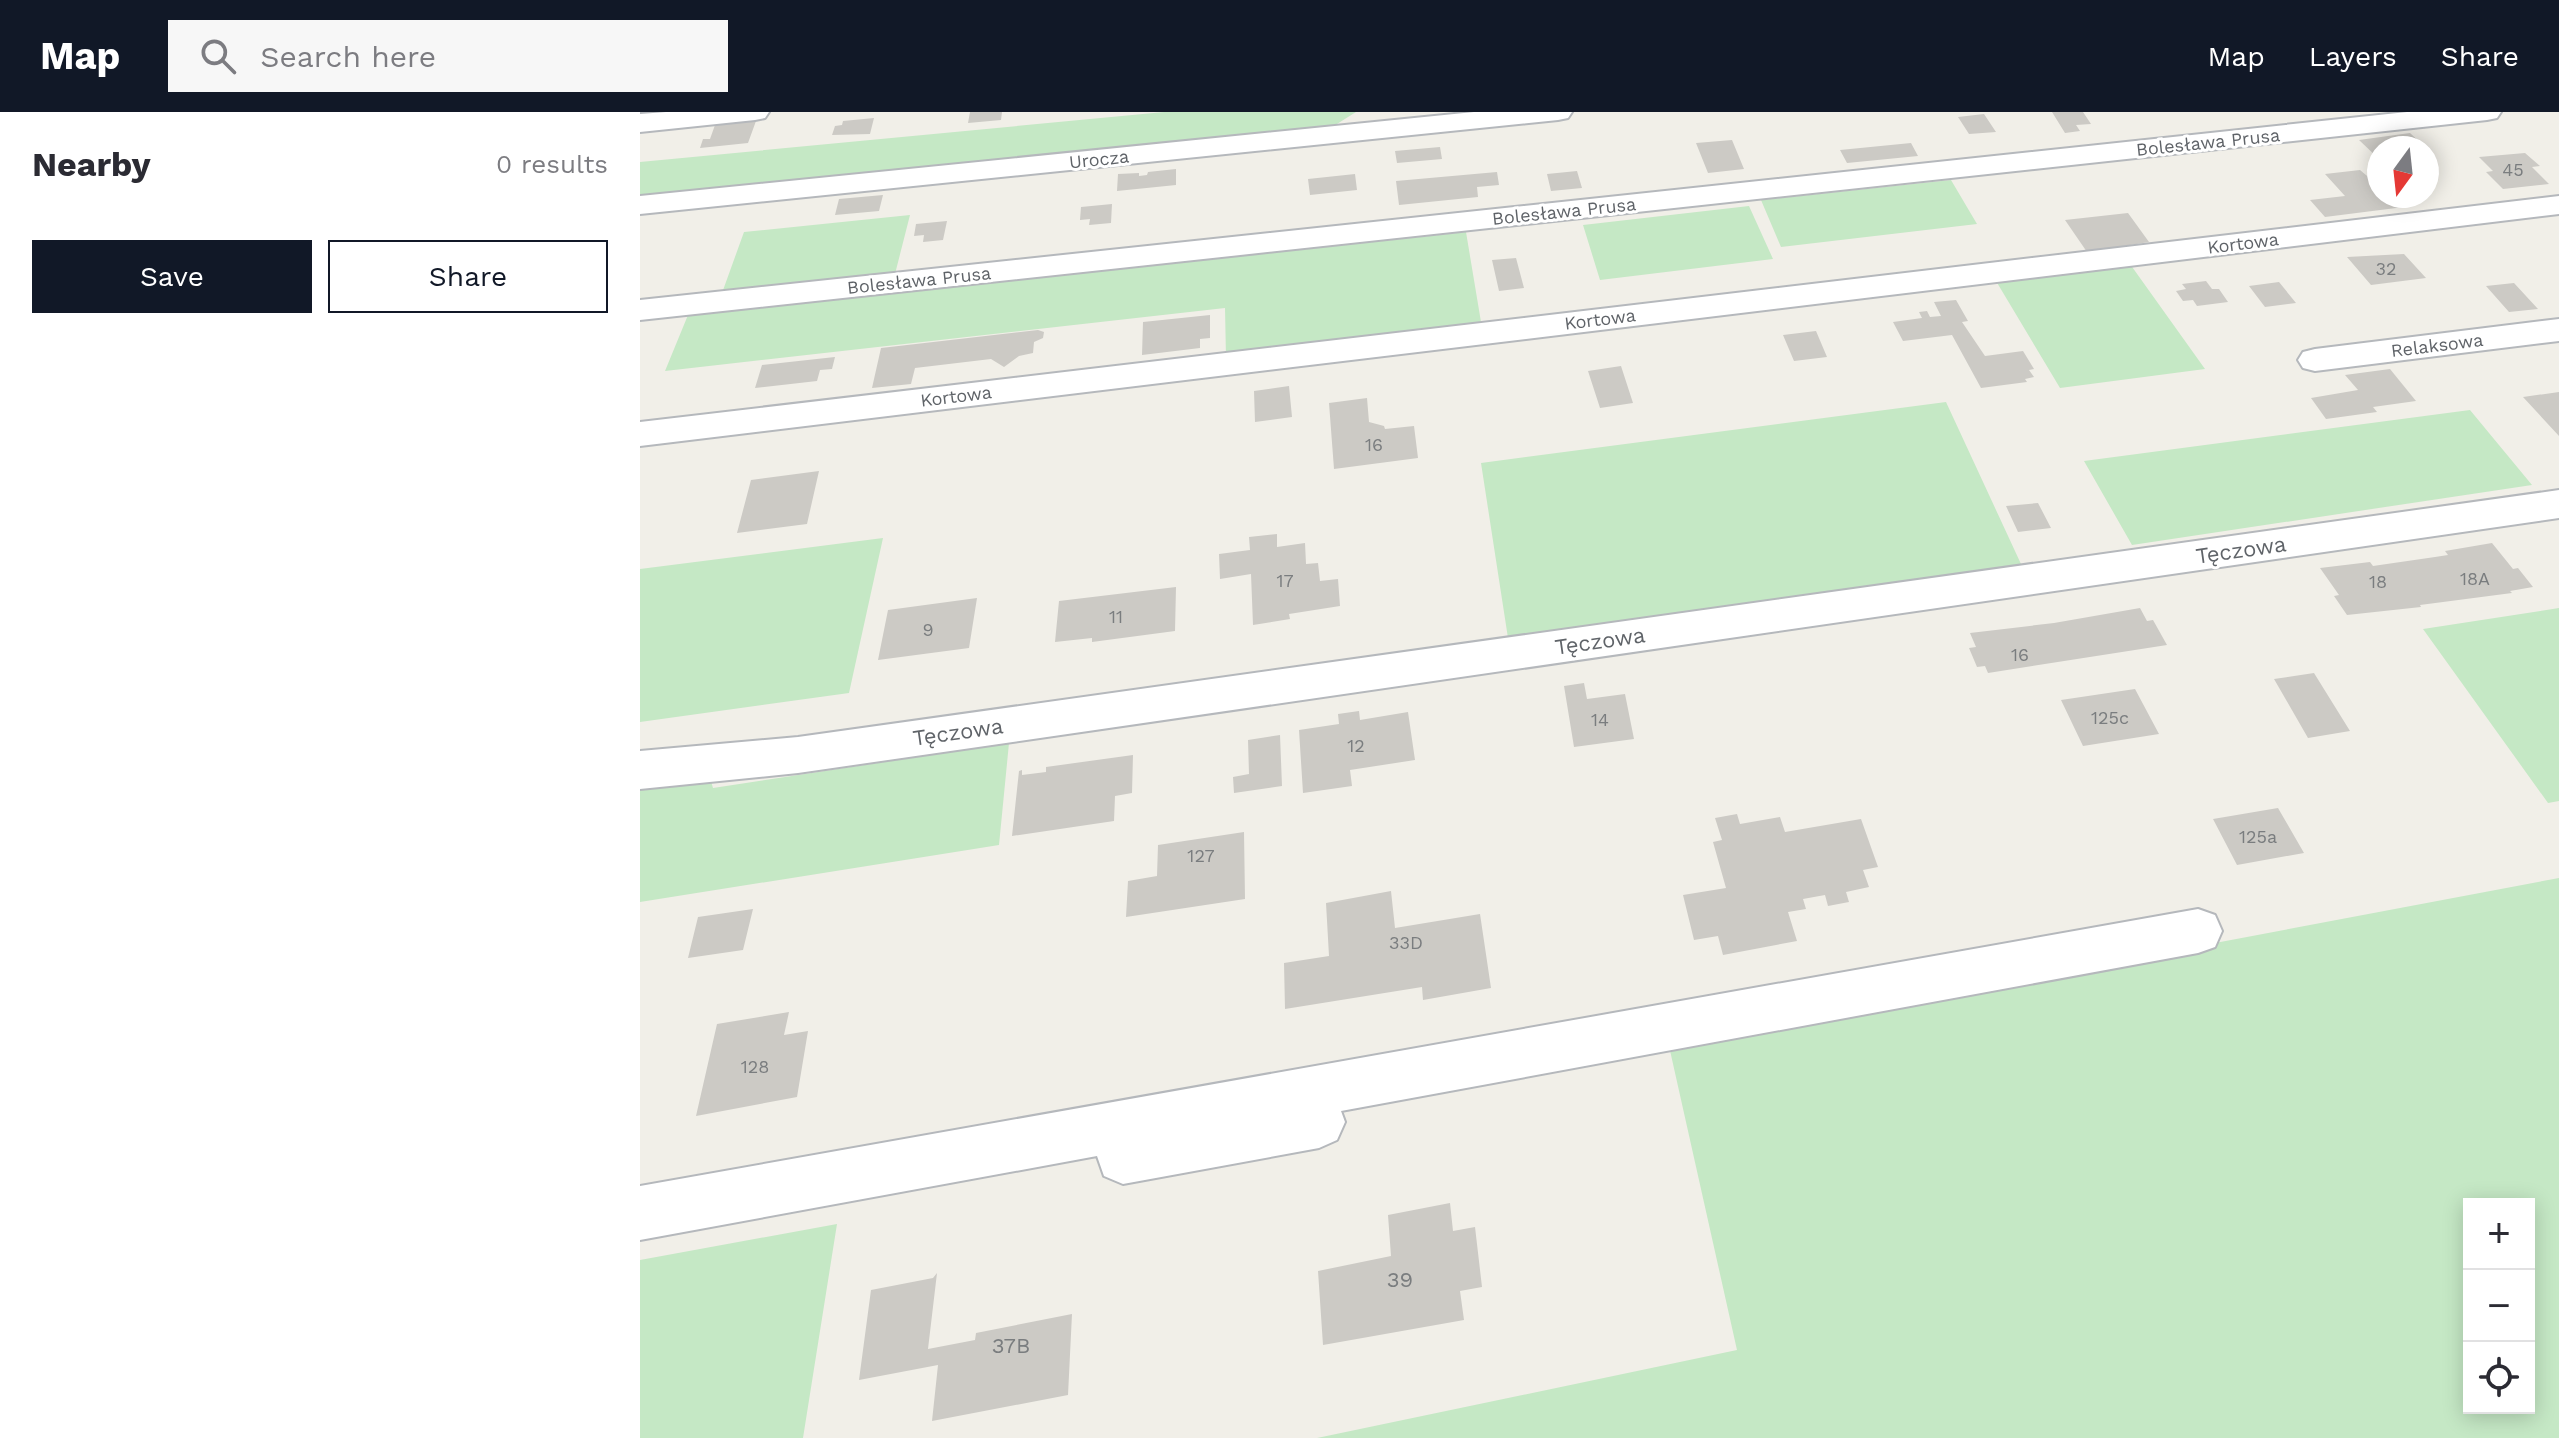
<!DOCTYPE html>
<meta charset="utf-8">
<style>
body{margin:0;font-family:"Work Sans",sans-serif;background:#f7f7f7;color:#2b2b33}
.controls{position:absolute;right:24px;bottom:24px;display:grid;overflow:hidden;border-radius:0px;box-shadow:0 4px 20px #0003}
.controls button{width:72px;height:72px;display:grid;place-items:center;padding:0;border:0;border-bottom:2px solid #e1e1e2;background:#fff;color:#2b2b33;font:40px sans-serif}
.compass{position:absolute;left:1727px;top:24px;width:72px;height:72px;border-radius:50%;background:#fff;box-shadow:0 4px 20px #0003;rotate:195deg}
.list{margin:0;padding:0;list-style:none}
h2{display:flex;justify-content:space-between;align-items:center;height:104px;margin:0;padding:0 32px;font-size:34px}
h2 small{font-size:26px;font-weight:400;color:#7c7c81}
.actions{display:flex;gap:16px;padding:24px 32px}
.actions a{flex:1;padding:18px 0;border:2px solid #111827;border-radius:0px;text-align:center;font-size:28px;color:#111827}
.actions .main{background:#111827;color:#fff}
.icon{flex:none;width:44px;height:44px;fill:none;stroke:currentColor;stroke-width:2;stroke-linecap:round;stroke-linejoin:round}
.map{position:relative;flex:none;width:1919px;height:1326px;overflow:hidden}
header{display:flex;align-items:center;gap:48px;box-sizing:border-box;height:112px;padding:0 40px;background:#111827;color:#fff}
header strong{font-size:38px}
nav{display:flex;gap:44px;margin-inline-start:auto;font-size:28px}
.search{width:560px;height:72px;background:#f7f7f7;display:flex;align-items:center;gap:20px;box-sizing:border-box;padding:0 28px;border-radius:0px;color:#7c7c81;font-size:30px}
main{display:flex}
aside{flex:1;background:#fff}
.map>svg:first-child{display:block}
.green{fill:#c5e8c5;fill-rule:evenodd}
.building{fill:#cccac5}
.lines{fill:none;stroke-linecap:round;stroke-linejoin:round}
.minor-casing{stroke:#b5b8bc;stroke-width:4}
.minor{fill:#fff;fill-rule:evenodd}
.labels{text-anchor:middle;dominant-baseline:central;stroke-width:6;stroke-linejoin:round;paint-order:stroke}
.far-street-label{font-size:18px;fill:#5f6368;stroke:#fff}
.number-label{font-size:18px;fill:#7a7d7f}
.street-label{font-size:22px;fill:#5f6368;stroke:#fff}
.near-number-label{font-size:22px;fill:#7a7d7f}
</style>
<header>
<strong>Map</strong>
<div class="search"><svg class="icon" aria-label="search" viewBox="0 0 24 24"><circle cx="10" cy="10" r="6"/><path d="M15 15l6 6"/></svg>Search here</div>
<nav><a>Map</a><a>Layers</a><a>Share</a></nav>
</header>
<main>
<aside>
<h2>Nearby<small>0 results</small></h2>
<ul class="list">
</ul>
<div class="actions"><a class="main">Save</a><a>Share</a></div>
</aside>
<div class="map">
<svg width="1919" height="1326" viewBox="0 0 1919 1326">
<rect width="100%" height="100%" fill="#f1efe8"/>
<!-- green -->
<path class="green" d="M 524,0 L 716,0 L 689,17 L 0,88 L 0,50 Z
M 1311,68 L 1337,112 L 1141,135 L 1121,88 Z
M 1109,94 L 1133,147 L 960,168 L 943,113 Z
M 270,103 L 255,162 L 82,181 L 104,120 Z
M 826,120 L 842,216 L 586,246 L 585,196 L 25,259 L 48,203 Z
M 1490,152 L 1565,257 L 1420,276 L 1356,169 Z
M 1306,290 L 1381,452 L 868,526 L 841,351 Z
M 1830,298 L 1892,373 L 1492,433 L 1444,349 Z
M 243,426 L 209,581 L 0,610 L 0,457 Z
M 1919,496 L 1919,689 L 1908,691 L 1783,517 Z
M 369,631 L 359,733 L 0,790 L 0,673 L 70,666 L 73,676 Z
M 1919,766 L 1919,1326 L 677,1326 L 1097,1238 L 1029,934 ZM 1829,1092 L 1889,1092 L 1889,1296 L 1829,1296 Z
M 197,1112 L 163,1326 L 0,1326 L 0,1148 Z"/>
<!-- building -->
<path class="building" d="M 330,0 L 362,0 L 361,8 L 328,11 Z
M 1412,0 L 1443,0 L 1451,12 L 1436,13 L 1440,19 L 1425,21 Z
M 1344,2 L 1356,20 L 1329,22 L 1318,5 Z
M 234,6 L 230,22 L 192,23 L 195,14 L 202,13 L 203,9 Z
M 116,9 L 108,31 L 60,36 L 63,27 L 70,27 L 75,13 Z
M 1770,21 L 1786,36 L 1739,36 L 1739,47 L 1719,28 Z
M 1092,28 L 1104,57 L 1068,61 L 1056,31 Z
M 1271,31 L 1278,44 L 1207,51 L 1200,38 Z
M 800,35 L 802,47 L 757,51 L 755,39 Z
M 1885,41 L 1900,54 L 1892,55 L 1909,72 L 1863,77 L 1846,60 L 1853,59 L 1839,45 Z
M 536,57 L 536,73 L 477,79 L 478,62 L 499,61 L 499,64 L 507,63 L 508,60 Z
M 1720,58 L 1739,74 L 1739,84 L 1754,84 L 1764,95 L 1685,105 L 1670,88 L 1705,84 L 1685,62 Z
M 937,59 L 942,76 L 911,79 L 907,62 Z
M 857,60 L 859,73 L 837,75 L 838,85 L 759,93 L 756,69 Z
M 715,62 L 717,78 L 670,83 L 668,67 Z
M 243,83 L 239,99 L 195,103 L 199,87 Z
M 472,92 L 471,111 L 449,113 L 450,107 L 440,108 L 441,95 Z
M 1488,101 L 1509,130 L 1447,140 L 1425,108 Z
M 307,109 L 303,128 L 283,130 L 284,123 L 274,124 L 276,112 Z
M 1764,142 L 1786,166 L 1731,173 L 1707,145 Z
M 876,146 L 884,176 L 859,179 L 852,148 Z
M 1566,169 L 1572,177 L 1579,177 L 1588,190 L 1557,194 L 1553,188 L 1543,189 L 1536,179 L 1546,177 L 1542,172 Z
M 1639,170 L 1656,191 L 1625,195 L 1609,174 Z
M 1874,171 L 1898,197 L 1869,200 L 1846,174 Z
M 1316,188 L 1328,209 L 1322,210 L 1345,244 L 1383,239 L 1394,257 L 1389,258 L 1394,265 L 1385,267 L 1387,270 L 1341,276 L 1312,223 L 1263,229 L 1253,210 L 1282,206 L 1279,200 L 1287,199 L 1290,205 L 1301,204 L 1294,190 Z
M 570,203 L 570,226 L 560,227 L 560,236 L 502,243 L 503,210 Z
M 398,218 L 404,220 L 403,226 L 394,230 L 393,241 L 379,244 L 364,255 L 351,247 L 275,256 L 271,272 L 232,276 L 241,236 Z
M 1176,219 L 1187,245 L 1154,249 L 1143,223 Z
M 195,245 L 192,257 L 180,258 L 177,269 L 115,276 L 122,253 Z
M 981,254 L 993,291 L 960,296 L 948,259 Z
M 1750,257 L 1776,289 L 1733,295 L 1737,300 L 1686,307 L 1671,286 L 1718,278 L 1705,263 Z
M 649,274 L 652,305 L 615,310 L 614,279 Z
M 1919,280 L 1919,324 L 1883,285 Z
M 727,286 L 729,310 L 744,314 L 745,317 L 774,314 L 778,346 L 694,357 L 689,291 Z
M 179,359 L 167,412 L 97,421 L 111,368 Z
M 1398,391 L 1411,416 L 1378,420 L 1366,394 Z
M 637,422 L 637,435 L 665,431 L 666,452 L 678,451 L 680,469 L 698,467 L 700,494 L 649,502 L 650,507 L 613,513 L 611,462 L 580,467 L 579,442 L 610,438 L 609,425 Z
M 1852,431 L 1873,457 L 1878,456 L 1893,475 L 1870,479 L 1872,481 L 1780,493 L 1781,495 L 1707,503 L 1694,484 L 1699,483 L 1680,456 L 1730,450 L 1733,454 L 1795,445 L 1808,443 L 1805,439 Z
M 536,475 L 535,519 L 452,530 L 452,526 L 415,530 L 419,489 Z
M 337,486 L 329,536 L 238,548 L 248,498 Z
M 1500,496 L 1507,509 L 1513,508 L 1527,533 L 1348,561 L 1345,554 L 1337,555 L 1329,536 L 1336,535 L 1330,521 L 1414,511 Z
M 1674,561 L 1710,619 L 1668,626 L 1634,567 Z
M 944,571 L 947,587 L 985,582 L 994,627 L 934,635 L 924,574 Z
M 1495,577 L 1519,622 L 1443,634 L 1421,588 Z
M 719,599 L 720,608 L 768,600 L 775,648 L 710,658 L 712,674 L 663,681 L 659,618 L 699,612 L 698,602 Z
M 640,623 L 642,674 L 594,681 L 593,665 L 609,662 L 608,628 Z
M 493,643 L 492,681 L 475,684 L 474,709 L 372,724 L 379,659 L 382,658 L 382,663 L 406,660 L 406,655 Z
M 1638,696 L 1664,741 L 1597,753 L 1573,707 Z
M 1097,702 L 1100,712 L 1140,705 L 1145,720 L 1221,707 L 1238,755 L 1223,758 L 1229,775 L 1206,780 L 1209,790 L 1188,794 L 1185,783 L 1163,787 L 1166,797 L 1148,800 L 1157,829 L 1083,843 L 1078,824 L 1054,828 L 1043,783 L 1086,776 L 1073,730 L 1082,728 L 1075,706 Z
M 604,720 L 605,787 L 486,805 L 488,769 L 517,764 L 518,733 Z
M 751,779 L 755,816 L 840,802 L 851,876 L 783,888 L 782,875 L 645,897 L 644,851 L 689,844 L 686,791 Z
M 113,797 L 103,838 L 48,846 L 58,805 Z
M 149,900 L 144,923 L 168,919 L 157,985 L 56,1004 L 77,912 Z
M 810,1091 L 813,1119 L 835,1115 L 842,1175 L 820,1179 L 824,1208 L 683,1233 L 678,1159 L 751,1144 L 748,1103 Z
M 297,1161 L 288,1237 L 335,1228 L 336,1221 L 432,1202 L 428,1283 L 292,1309 L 298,1253 L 219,1268 L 231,1178 L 293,1166 Z"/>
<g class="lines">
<defs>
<path id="minor" d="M 26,0 L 129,0 L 125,6 L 115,8 L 0,20 L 0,2 Z
M 834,0 L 932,0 L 928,6 L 918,8 L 0,102 L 0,84 Z
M 1767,0 L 1861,0 L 1857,6 L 1847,8 L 0,208 L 0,188 Z
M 1919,84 L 1919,102 L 0,334 L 0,310 Z
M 1919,207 L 1919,229 L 1675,259 L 1663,256 L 1658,248 L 1663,240 L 1675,237 Z
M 1919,378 L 1919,406 L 158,661 L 0,677 L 0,639 L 158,625 Z
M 1558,797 L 1575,803 L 1582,819 L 1575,835 L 1558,841 L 701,999 L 705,1010 L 697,1028 L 679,1036 L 483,1072 L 464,1064 L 457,1044 L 0,1128 L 0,1074 Z"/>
</defs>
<!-- minor casing -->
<use href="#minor" class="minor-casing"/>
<!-- minor -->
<use href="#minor" class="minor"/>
</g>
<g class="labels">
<!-- far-street labels -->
<g class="far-street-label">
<text transform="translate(1568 30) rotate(-6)">Bolesława Prusa</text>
<text transform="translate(459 47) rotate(-6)">Urocza</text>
<text transform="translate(924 99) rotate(-6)">Bolesława Prusa</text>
<text transform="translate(1603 131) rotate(-7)">Kortowa</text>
<text transform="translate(279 168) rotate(-6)">Bolesława Prusa</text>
<text transform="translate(960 207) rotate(-7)">Kortowa</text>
<text transform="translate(1797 233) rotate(-7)">Relaksowa</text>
<text transform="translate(316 284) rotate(-7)">Kortowa</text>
</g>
<!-- number labels -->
<g class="number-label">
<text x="1873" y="57">45</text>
<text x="1746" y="156">32</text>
<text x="734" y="332">16</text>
<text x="1835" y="466">18A</text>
<text x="645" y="468">17</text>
<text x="1738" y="469">18</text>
<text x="476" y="504">11</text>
<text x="288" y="517">9</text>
<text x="1380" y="542">16</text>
<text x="1470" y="605">125c</text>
<text x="960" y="607">14</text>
<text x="716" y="633">12</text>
<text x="1618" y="724">125a</text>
<text x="561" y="743">127</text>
<text x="766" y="830">33D</text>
<text x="115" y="954">128</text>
</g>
<!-- street labels -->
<g class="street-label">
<text transform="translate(1601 438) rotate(-8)">Tęczowa</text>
<text transform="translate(960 529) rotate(-8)">Tęczowa</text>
<text transform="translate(318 620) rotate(-8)">Tęczowa</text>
</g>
<!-- near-number labels -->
<g class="near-number-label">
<text x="760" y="1167">39</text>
<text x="371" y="1233">37B</text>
</g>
</g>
</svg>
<div class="controls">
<button>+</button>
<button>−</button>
<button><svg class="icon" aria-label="locate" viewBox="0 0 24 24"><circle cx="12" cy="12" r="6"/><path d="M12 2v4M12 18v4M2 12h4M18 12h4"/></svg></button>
</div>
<svg class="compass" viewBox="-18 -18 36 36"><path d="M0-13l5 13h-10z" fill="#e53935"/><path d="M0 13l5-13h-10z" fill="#7c7c81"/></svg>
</div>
</main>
